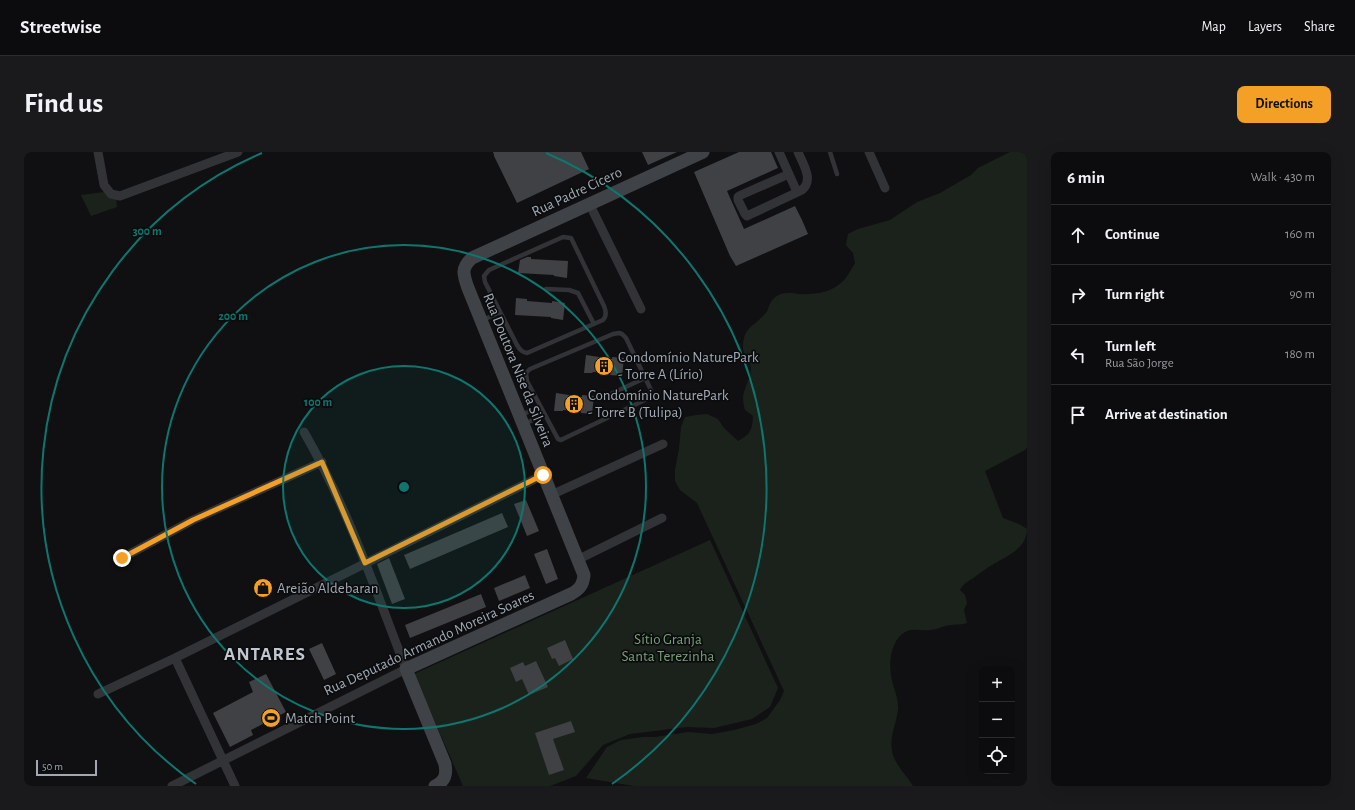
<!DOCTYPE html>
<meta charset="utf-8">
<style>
body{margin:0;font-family:"Alegreya Sans",sans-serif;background:#1a1a1c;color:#f1f3f6}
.controls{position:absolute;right:12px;bottom:12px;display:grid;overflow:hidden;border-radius:8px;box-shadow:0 4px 16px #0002}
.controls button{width:36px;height:36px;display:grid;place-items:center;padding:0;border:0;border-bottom:1px solid #2c2c2e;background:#0c0c0e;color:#f1f3f6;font:20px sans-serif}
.scale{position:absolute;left:12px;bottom:10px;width:61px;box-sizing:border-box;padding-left:4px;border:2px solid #a1a8b3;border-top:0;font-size:11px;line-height:14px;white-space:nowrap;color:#a1a8b3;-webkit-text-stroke:3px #0b0c0d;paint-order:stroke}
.stop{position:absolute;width:12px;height:12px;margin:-9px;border:3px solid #f49f26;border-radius:50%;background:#fff}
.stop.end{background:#f49f26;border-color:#fff;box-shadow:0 1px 4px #0008}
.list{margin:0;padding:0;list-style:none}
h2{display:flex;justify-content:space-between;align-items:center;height:52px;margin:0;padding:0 16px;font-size:17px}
h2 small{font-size:13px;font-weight:400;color:#9a9b9e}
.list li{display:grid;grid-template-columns:26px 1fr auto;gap:12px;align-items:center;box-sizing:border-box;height:60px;padding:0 16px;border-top:1px solid #2c2c2e}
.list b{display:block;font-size:15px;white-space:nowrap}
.list p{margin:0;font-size:13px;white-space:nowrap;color:#9a9b9e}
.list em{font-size:13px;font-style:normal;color:#9a9b9e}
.icon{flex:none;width:22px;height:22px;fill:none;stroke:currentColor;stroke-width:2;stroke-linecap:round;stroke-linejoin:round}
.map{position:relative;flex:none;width:1003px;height:634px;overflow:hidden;border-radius:8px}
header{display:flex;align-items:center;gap:24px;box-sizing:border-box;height:56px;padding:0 20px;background:#0c0c0e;border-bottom:1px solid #2c2c2e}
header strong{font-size:19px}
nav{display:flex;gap:22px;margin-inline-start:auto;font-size:14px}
.intro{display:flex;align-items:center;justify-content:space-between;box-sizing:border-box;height:96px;padding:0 24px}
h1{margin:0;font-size:28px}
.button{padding:10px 18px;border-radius:8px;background:#f49f26;color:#111;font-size:14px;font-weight:700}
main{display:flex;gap:24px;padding:0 24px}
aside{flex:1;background:#0c0c0e;border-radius:8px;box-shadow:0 4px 16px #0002}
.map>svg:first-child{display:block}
.green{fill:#1b221b}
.building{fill:#3f4145}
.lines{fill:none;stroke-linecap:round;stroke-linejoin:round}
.lane{stroke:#313337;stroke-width:4.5}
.street{stroke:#313337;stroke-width:9}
.secondary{stroke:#3f4247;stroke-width:13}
.route{stroke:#f49f26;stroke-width:5}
.ring{fill:none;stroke:#0f766e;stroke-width:2}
.labels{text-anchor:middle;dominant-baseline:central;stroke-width:3.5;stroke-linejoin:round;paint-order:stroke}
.street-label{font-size:15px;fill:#a1a8b3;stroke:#0b0c0d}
.poi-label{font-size:15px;fill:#a1a8b3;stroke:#0b0c0d;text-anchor:start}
.park-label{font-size:15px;fill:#789f78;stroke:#0b0c0d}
.district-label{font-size:19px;font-weight:bold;letter-spacing:1px;fill:#c2c7cf;stroke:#0b0c0d}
.centre{fill:#0f766e;stroke:#0b0c0d;stroke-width:2}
.ring-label{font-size:12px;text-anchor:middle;font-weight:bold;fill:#0f766e;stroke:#0b0c0d;stroke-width:3.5;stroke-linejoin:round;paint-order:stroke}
</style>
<header>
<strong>Streetwise</strong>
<nav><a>Map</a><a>Layers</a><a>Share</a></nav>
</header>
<div class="intro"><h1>Find us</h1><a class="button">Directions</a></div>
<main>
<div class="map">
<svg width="1003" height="634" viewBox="0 0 1003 634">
<rect width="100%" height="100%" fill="#101012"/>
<!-- green -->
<path class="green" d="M 986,0 L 1003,0 L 1003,295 L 1001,298 L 961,319 L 979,366 L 997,373 L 1003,377 C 1003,397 982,404 968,413 C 962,416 958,420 952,424 C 946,429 940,430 936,438 L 941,443 L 943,451 L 940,458 L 943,471 C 937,473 934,472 928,473 C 920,473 913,478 905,478 C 898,479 890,476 883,479 C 866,487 864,512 868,528 C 870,538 875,547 874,558 C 872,574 864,586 869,603 C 873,615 883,624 889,634 L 610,634 L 562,626 L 583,595 L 597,588 L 619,585 L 631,585 L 664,580 L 688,582 L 710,578 L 732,572 L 743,566 L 756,548 L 760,539 L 673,351 L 656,338 L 651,329 L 651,318 L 655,297 L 657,275 L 661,265 L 672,263 L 683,262 L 694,267 L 700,276 L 714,289 C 727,282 728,278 729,264 L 721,258 C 719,251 718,244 721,237 C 723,230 727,224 727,216 C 727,208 718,202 719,194 C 720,175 729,175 740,163 C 746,158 744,149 753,144 C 759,140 768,141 774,142 C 790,143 807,141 819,129 C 824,124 828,116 831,111 L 829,101 L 822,93 L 824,82 L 834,77 L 866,68 L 893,50 L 916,41 L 947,23 L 954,16 Z
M 81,40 L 92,45 L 93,55 L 67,64 L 57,43 Z
M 686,388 L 754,536 L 746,555 L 728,567 L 690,576 L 663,575 L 606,582 L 579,593 L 552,624 L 526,634 L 439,634 L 390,522 Z"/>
<!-- building -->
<path class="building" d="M 469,0 L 557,0 L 565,17 L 493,51 L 470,4 L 470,3 Z
M 618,0 L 653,0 L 624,13 Z
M 715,0 L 747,0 L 754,16 L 703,39 L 720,77 L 771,54 L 778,68 L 784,82 L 712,114 L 706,104 L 670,20 Z
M 503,105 L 507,105 L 507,107 L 544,109 L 543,126 L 530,124 L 530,123 L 494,121 L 496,108 Z
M 492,146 L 503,147 L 503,149 L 528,151 L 528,149 L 541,151 L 539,168 L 527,166 L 527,165 L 491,163 Z
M 562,203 L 588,207 L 588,205 L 600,206 L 598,224 L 586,223 L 587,221 L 569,220 L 568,221 L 560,221 Z
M 532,241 L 558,245 L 558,243 L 570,244 L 568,262 L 557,261 L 557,259 L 539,258 L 539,259 L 530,259 Z
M 502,348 L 515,379 L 503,384 L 490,352 Z
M 478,361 L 484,375 L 386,417 L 380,403 Z
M 523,397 L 534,427 L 522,432 L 510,402 Z
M 365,406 L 381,447 L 368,452 L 353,412 Z
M 501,423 L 506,436 L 475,449 L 470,436 Z
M 457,442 L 462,455 L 386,486 L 381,473 Z
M 541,488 L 549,507 L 535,514 L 531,506 L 528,507 L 523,496 Z
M 298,491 L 312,522 L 300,528 L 285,497 Z
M 512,509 L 524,535 L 505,543 L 498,527 L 492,530 L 486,516 L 499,510 L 501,514 Z
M 242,522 L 262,560 L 227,578 L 229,583 L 206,595 L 189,561 L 229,540 L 225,530 Z
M 547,569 L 551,580 L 529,587 L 540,618 L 525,623 L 511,581 Z"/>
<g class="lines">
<!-- lane -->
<path class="lane" d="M 806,0 L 813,22
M 539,85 L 547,86 L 549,90 L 580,154 C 582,159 583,164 579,168 L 503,201 C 498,200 496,198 493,193 L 461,130 L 460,124 L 465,118 Z
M 522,137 L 545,138 L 554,141 L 570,172
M 459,168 L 476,160
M 595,181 L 598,182 L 602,186 L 627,238 L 625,244 L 623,247 L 541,286 L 537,288 L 534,287 L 503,229 L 502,221 L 506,217 L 589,182 Z
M 578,246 L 621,226
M 497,263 L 516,255
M 500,272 L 520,263"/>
<!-- street -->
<path class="street" d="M 74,0 L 80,33 L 87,42 L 96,44 L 214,0
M 755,0 L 773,40
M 845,0 L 861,36
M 765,22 L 717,43 L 714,45 L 714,48 L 721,62 L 723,64 L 725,63 L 778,38 C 790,28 779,12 774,0
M 565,51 L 617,157
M 527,343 L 639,292
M 98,406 L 169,368 L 298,310
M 553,408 L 638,366
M 151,506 L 211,634
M 74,542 L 151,506 L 519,323
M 148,634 L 382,517 C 351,437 323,354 280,280"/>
<!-- secondary -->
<path class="secondary" d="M 411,634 C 421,629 423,623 421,612 L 382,517 L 547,442 C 556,437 559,433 560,423 L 444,136 C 439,122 437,116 448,106 L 679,0"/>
</g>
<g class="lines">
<!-- route -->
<path class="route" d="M 98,406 L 169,368 L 298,310 L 341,411 L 519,323"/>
</g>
<!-- distance rings -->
<circle cx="380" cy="335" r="121" fill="#0f766e" fill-opacity=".12"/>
<g class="ring">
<circle cx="380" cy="335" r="121"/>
<circle cx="380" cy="335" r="242"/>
<path d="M172 632A363 363 0 0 1 238 1M522 1A363 363 0 0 1 588 632"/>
</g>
<!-- icons -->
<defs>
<symbol id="building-disc" viewBox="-11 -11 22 22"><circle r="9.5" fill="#f49f26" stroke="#0b0c0d"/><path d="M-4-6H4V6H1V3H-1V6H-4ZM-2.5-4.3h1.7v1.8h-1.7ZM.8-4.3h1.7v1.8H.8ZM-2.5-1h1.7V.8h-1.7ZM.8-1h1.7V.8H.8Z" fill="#111"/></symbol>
<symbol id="shop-disc" viewBox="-11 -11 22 22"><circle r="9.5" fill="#f49f26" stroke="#0b0c0d"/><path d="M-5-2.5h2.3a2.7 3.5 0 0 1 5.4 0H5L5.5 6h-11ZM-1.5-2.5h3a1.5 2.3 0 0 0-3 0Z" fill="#111"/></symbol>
<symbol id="stadium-disc" viewBox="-11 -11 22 22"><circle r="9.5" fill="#f49f26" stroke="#0b0c0d"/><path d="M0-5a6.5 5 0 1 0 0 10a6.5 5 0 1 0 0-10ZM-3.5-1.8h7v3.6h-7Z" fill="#111"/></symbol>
</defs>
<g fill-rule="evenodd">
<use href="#building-disc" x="569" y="203" width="22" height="22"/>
<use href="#building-disc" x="539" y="241" width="22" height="22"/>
<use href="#shop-disc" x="228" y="425" width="22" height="22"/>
<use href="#stadium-disc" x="236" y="555" width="22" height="22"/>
</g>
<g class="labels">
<!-- street labels -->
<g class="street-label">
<text transform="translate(553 40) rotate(-25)">Rua Padre Cícero</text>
<text transform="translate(494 218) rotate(68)">Rua Doutora Nise da Silveira</text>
<text transform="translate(405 491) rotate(-25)">Rua Deputado Armando Moreira Soares</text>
</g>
<!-- poi labels -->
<g class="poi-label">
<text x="594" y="205">Condomínio NaturePark<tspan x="594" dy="17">- Torre A (Lírio)</tspan></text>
<text x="564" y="243">Condomínio NaturePark<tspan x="564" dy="17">- Torre B (Tulipa)</tspan></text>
<text x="253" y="436">Areião Aldebaran</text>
<text x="261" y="566">Match Point</text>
</g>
<!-- park labels -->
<g class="park-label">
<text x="644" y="487">Sítio Granja<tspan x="644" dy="17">Santa Terezinha</tspan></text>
</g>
<!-- district labels -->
<g class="district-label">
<text x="241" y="502">ANTARES</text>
</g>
</g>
<circle cx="380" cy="335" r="6" class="centre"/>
<g class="ring-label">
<text x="123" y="83">300 m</text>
<text x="209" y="168">200 m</text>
<text x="294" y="254">100 m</text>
</g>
</svg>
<div class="controls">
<button>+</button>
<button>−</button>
<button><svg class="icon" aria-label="locate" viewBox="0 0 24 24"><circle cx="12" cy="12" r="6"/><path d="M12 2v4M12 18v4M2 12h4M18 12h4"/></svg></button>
</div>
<div class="scale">50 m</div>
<div class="stop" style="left:519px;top:323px"></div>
<div class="stop end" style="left:98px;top:406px"></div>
</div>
<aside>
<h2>6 min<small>Walk · 430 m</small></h2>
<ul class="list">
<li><svg class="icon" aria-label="ahead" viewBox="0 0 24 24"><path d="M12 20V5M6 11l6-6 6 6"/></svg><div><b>Continue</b></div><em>160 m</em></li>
<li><svg class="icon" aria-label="right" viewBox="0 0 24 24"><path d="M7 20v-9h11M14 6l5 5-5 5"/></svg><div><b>Turn right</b></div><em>90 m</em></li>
<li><svg class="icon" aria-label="left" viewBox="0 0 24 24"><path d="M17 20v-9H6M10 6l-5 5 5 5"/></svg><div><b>Turn left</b><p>Rua São Jorge</p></div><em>180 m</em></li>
<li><svg class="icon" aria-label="arrive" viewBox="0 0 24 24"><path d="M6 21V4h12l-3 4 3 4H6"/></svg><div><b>Arrive at destination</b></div></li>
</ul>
</aside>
</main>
